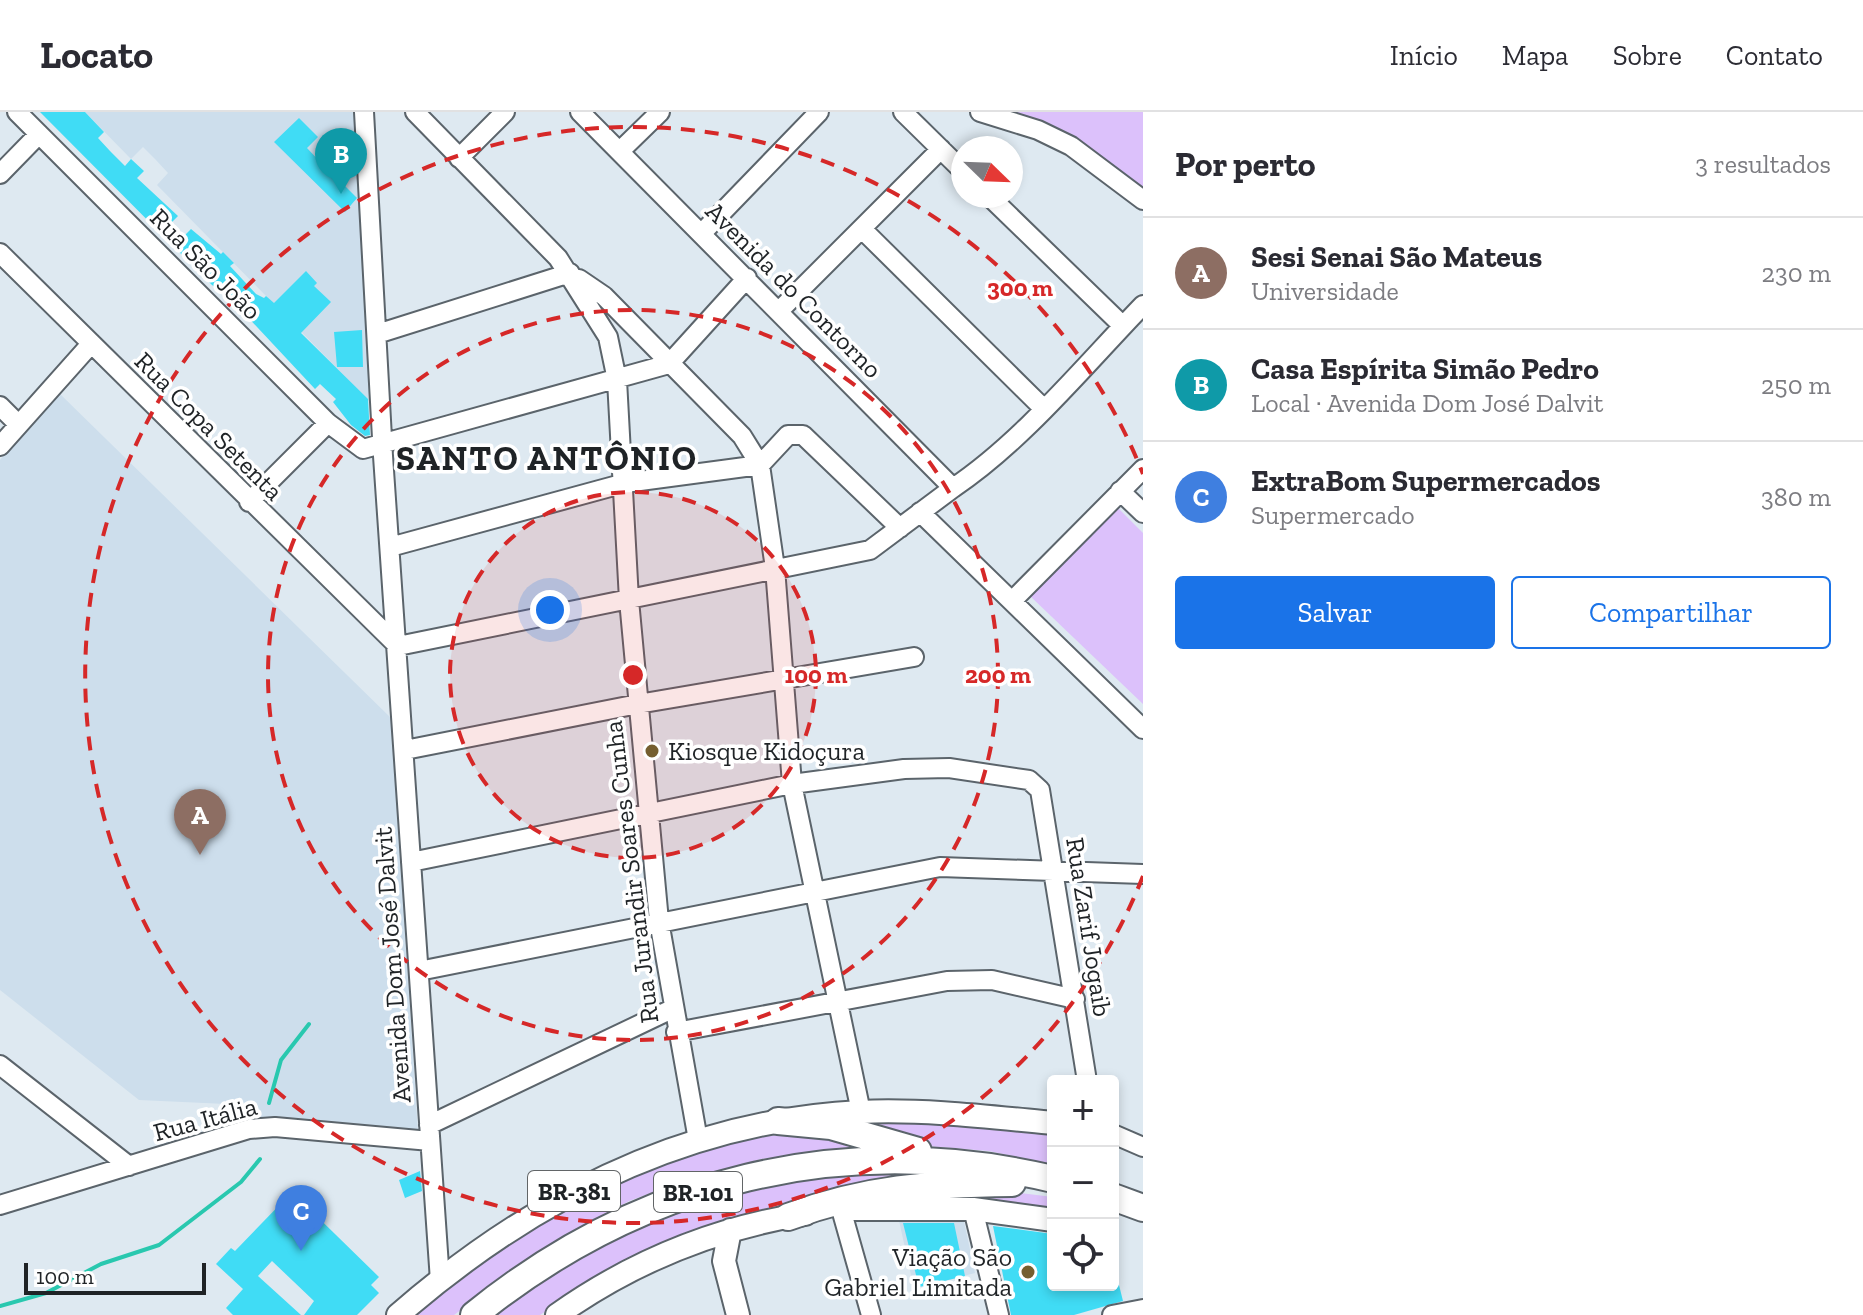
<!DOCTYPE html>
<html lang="pt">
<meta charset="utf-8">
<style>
body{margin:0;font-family:"Zilla Slab",serif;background:#f7f7f7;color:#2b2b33}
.controls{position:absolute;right:24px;bottom:24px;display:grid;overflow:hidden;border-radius:8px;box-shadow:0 4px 12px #0003}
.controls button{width:72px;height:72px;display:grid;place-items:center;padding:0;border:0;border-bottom:2px solid #e1e1e2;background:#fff;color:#2b2b33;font:40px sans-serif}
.compass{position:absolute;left:951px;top:24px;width:72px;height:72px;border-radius:50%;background:#fff;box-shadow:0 4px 12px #0003;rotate:113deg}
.scale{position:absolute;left:24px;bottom:20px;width:182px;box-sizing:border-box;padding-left:8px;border:4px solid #1f2326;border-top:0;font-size:22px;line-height:28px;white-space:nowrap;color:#1f2326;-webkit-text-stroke:6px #fff;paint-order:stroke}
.you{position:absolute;left:550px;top:498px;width:28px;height:28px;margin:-20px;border:6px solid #fff;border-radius:50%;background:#1a73e8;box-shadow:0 0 0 12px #1a73e833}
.badge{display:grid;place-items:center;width:52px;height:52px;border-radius:50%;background:#1a73e8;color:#fff;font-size:26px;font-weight:700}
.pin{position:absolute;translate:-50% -66px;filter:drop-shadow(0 2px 4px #0008)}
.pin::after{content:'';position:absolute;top:42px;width:28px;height:24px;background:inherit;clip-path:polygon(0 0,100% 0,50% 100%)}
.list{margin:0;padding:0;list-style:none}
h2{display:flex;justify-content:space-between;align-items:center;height:104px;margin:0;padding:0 32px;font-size:34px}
h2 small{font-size:26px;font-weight:400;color:#7c7c81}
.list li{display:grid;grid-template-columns:52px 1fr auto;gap:24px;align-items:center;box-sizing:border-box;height:112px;padding:0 32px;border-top:2px solid #e1e1e2}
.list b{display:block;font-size:30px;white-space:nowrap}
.list p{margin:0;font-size:26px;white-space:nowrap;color:#7c7c81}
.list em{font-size:26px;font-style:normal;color:#7c7c81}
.actions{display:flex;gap:16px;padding:24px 32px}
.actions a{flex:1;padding:18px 0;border:2px solid #1a73e8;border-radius:8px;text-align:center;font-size:28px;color:#1a73e8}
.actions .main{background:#1a73e8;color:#fff}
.icon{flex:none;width:44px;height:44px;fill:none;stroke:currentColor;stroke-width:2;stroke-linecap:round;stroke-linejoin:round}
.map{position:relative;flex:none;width:1143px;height:1203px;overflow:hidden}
header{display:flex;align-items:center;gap:48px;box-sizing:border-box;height:112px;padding:0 40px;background:#fff;border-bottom:2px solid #e1e1e2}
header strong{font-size:38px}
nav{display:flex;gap:44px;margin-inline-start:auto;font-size:28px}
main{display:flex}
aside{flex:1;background:#fff}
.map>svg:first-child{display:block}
.built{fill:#cddeec}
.green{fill:#dcc1fb}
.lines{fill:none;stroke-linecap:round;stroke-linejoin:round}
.stream{stroke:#29c8af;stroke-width:4}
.building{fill:#40dcf5}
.minor-casing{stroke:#5b646b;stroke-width:22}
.major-casing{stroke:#5b646b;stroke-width:26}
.highway-casing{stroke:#5b646b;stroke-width:30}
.minor{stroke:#fff;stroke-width:18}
.major{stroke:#fff;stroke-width:22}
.highway{stroke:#fff;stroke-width:26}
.ring{fill:none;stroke:#d62828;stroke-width:4;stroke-dasharray:14 10}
.poi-dot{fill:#755e2f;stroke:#fff;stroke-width:3}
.labels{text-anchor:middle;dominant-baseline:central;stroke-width:7;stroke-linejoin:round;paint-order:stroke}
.shield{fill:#fff;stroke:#626567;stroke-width:2}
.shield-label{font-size:24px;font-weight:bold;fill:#1f2326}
.street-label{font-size:26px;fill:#1f2326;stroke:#fff}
.poi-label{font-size:26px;fill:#1f2326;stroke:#fff;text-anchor:start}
.district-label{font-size:34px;font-weight:bold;letter-spacing:2px;fill:#1f2326;stroke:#fff}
.centre{fill:#d62828;stroke:#fff;stroke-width:4}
.ring-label{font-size:24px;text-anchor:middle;font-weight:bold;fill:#d62828;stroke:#fff;stroke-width:7;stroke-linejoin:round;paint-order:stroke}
</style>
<header>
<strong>Locato</strong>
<nav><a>Início</a><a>Mapa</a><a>Sobre</a><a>Contato</a></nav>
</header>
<main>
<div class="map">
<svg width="1143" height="1203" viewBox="0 0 1143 1203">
<rect width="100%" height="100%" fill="#dee9f1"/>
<!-- built -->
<path class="built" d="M 85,0 L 355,0 L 372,292 L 157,73 L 168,61 L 155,47 L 143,35 L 131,47 Z
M 58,280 L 392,607 L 418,1021 L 292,1006 L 246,1008 L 248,993 L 139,988 L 0,878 L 0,348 Z
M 898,1104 L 963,1105 L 975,1161 L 914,1177 Z"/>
<!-- green -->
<path class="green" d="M 1002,0 L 1143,0 L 1143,82 Z
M 1115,393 L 1143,421 L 1143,592 L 1029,483 Z
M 874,1007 L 1053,1018 L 1053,1053 L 989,1039 L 926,1034 L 844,1009 Z
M 795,1020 L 885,1033 L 761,1047 L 673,1073 L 629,1089 L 546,1135 L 454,1203 L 412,1203 C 499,1131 595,1068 704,1036 C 733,1028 765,1025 795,1020 Z
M 847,1060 L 912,1060 L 931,1065 L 586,1172 L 540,1203 L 494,1203 C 566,1150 641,1108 726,1082 C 765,1071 808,1067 847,1060 Z
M 978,1076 L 1053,1085 L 1053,1096 L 931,1084 Z"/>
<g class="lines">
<!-- stream -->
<path class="stream" d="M 269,991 L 281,948 L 309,912
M 0,1194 L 46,1181 L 101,1152 L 159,1133 L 241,1070 L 260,1047"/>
</g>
<!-- building -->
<path class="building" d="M 40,0 L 85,0 L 104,20 L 98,26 L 110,39 L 125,54 L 131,47 L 144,59 L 137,66 L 178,104 L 171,111 L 184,124 L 191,117 L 221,142 L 223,140 L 234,151 L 230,154 L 256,182 L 264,186 L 266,184 L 274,191 L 306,159 L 317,171 L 314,174 L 331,190 L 301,221 L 368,287 L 370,323 L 365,324 L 351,313 L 333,290 L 336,287 L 320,272 L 315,277 L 229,185 L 212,173 Z
M 299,6 L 318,25 L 307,36 L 325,55 L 329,52 L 338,61 L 335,64 L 357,86 L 345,100 L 274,30 Z
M 362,218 L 363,255 L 337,255 L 334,220 Z
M 420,1059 L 422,1079 L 405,1086 L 399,1068 Z
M 292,1080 L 379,1165 L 371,1173 L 379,1181 L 357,1203 L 304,1203 L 314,1189 L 272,1149 L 258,1164 L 301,1203 L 233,1203 L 226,1196 L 243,1177 L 216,1152 L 231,1136 L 235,1139 Z
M 903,1111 L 954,1111 L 965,1164 L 919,1175 Z
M 993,1114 L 1053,1122 L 1053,1173 L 1119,1173 L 1123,1189 L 1074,1203 L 1011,1203 Z"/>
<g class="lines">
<defs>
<path id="minor" d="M 17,0 L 328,311 L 363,337 L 669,252 L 747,166
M 364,0 L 383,344 L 440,1169
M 415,0 L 558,146 L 608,225 L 617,268 L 629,488 L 659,809 L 698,1028
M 580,0 L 953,376 C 1022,330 1085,253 1143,193
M 903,0 L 963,59
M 980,0 L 1038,18 L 1071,34 L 1143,88
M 620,39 L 660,0
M 459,46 L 505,0
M 0,62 L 39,22
M 989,84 L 1123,214
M 863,118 L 1043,296
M 702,121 L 819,0
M 0,141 L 398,534 L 870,438 L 953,376
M 579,167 L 604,184 L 742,324 L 760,353 L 775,456 L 792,672 L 861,1000
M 779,199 L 941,37
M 377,222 L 570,161
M 0,294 L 18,312
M 0,334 L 90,233
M 760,353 L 788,323 L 803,323 L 900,416
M 1120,379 L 1143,401
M 249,390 L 328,311
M 920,400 L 1143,617
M 390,435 L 625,371 L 760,353
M 1013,488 L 1143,357
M 405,638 L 638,592 L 914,545
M 411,750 L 792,672 L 904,657 L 949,656 L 1029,668 L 1040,678 L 1087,969
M 419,859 L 940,755 L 1143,762
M 676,920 L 947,869 L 992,868 L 1075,887
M 0,953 L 129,1054
M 429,1013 L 672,897
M 1113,1022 L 1143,1035
M 0,1093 L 249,1017 L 275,1015 L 430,1029
M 841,1097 L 871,1203
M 973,1097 L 999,1203
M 1112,1203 L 1143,1197"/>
<path id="major" d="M 843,1097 L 973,1097 L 1053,1108
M 730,1118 L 724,1149 L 738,1203
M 398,1203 C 529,1089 683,1009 860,1000 C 923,997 990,1005 1053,1011
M 557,1203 C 632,1150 715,1116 805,1102"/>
<path id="highway" d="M 778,1009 L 831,1014 L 918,1039
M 1113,1085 L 1143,1096
M 788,1105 C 866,1076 929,1072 1012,1071
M 474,1203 C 642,1067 842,1018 1053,1067"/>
</defs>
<!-- minor casing -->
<use href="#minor" class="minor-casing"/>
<!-- major casing -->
<use href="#major" class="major-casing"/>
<!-- highway casing -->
<use href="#highway" class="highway-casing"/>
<!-- minor -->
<use href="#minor" class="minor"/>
<!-- major -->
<use href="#major" class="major"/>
<!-- highway -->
<use href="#highway" class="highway"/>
</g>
<!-- distance rings -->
<circle cx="633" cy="563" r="183" fill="#d62828" fill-opacity=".12"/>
<g class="ring">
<circle cx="633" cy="563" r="183"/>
<circle cx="633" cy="563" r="365"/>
<path d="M1143 764A548 548 0 1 1 1143 362"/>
</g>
<!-- markers -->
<g class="poi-dot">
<circle cx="652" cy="639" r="8"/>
<circle cx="1028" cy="1160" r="8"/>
</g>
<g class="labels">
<!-- shield labels -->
<g class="shield">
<rect x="528" y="1059" width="92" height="40" rx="6"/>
<rect x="654" y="1060" width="88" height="40" rx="6"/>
</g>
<g class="shield-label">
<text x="574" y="1079">BR-381</text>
<text x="698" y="1080">BR-101</text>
</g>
<!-- street labels -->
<g class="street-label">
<text transform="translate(206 152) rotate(45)">Rua São João</text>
<text transform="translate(794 178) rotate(45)">Avenida do Contorno</text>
<text transform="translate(209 314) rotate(45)">Rua Copa Setenta</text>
<text transform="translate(631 760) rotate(-97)">Rua Jurandir Soares Cunha</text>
<text transform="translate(1089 815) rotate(81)">Rua Zarif Jogaib</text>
<text transform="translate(392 853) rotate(-94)">Avenida Dom José Dalvit</text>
<text transform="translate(205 1007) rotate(-15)">Rua Itália</text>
</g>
<!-- poi labels -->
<g class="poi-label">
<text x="668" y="639">Kiosque Kidoçura</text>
<text x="1012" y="1145" text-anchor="end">Viação São<tspan x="1012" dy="30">Gabriel Limitada</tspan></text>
</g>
<!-- district labels -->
<g class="district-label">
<text x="547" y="346">SANTO ANTÔNIO</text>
</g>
</g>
<circle cx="633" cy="563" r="12" class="centre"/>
<g class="ring-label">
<text x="1020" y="184">300 m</text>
<text x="816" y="571">100 m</text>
<text x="998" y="571">200 m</text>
</g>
</svg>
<div class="controls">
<button>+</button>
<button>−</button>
<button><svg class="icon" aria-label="locate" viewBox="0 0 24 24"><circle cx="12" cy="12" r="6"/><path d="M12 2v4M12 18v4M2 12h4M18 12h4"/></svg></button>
</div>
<svg class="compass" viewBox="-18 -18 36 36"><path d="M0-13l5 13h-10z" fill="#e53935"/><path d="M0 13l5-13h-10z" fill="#7c7c81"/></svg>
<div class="scale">100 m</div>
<div class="you"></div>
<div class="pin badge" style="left:200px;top:743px;background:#8d6e63">A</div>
<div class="pin badge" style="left:341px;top:82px;background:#0f9aa8">B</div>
<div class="pin badge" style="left:301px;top:1139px;background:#3f7fe0">C</div>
</div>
<aside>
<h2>Por perto<small>3 resultados</small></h2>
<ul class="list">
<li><span class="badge" style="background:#8d6e63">A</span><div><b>Sesi Senai São Mateus</b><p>Universidade</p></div><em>230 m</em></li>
<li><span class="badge" style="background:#0f9aa8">B</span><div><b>Casa Espírita Simão Pedro</b><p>Local · Avenida Dom José Dalvit</p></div><em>250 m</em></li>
<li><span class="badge" style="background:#3f7fe0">C</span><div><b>ExtraBom Supermercados</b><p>Supermercado</p></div><em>380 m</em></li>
</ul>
<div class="actions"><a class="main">Salvar</a><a>Compartilhar</a></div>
</aside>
</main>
